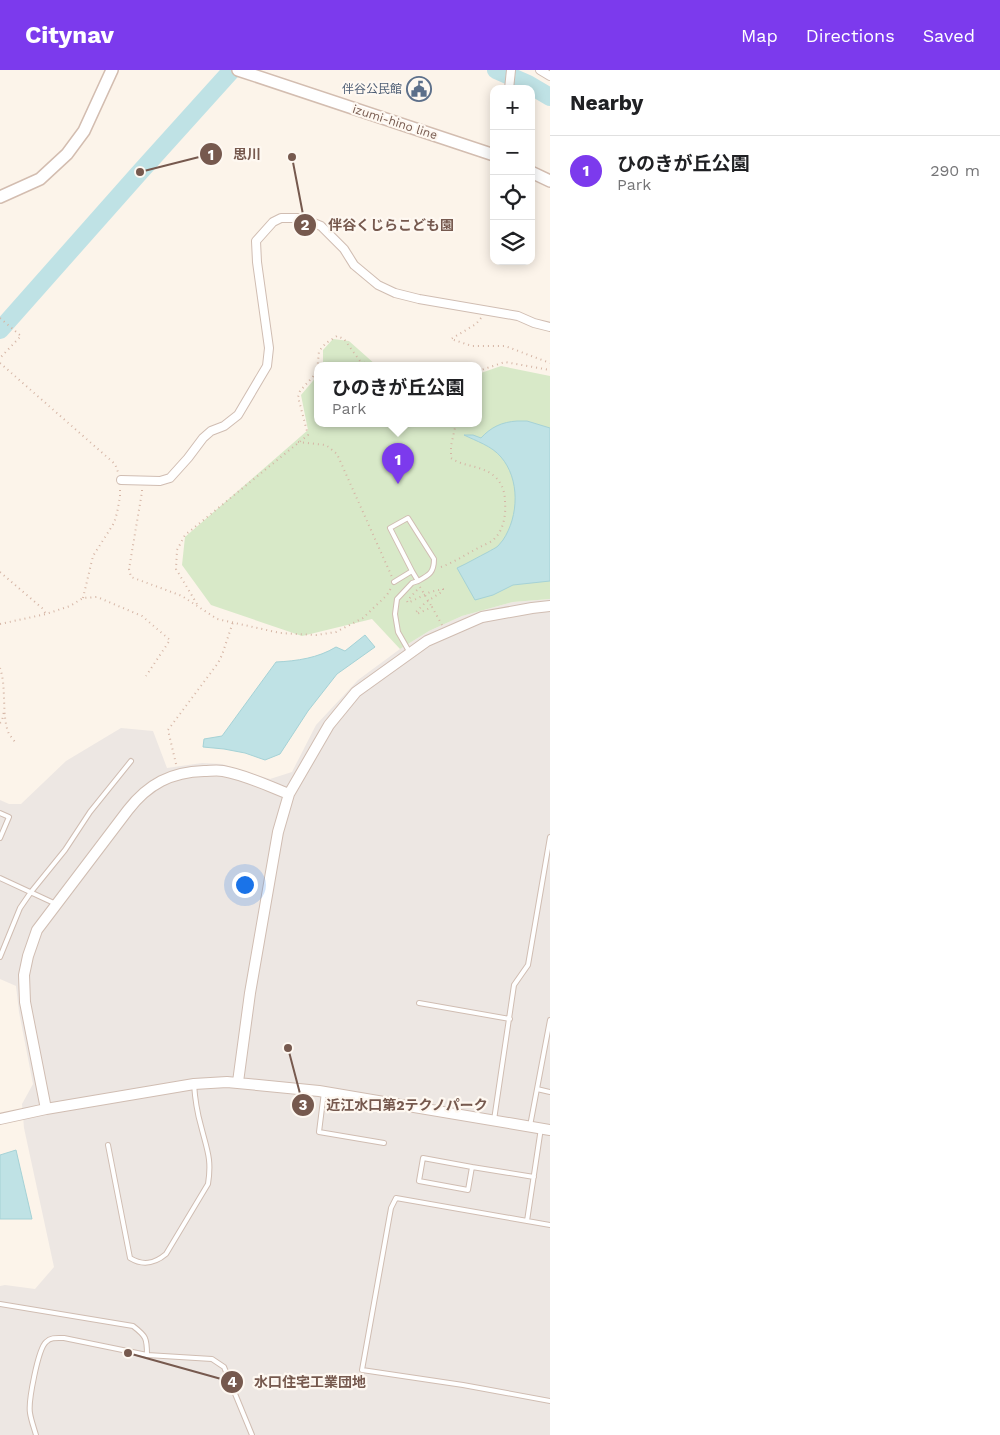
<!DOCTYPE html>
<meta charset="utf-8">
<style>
body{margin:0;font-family:"Work Sans","Noto Sans JP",sans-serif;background:#f2f2f2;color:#202124}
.controls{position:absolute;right:15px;top:15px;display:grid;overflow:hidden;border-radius:10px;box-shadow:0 2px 12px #0003}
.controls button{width:45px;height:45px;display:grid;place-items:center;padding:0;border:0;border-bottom:1px solid #e0e0e0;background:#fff;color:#202124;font:25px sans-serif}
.you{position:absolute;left:244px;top:814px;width:18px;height:18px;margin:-12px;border:4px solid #fff;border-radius:50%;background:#1a73e8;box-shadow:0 0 0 8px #1a73e833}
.badge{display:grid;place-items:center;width:32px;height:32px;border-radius:50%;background:#7c3aed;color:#fff;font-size:16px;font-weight:700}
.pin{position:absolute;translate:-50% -41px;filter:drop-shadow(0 1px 2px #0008)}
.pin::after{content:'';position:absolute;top:26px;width:18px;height:15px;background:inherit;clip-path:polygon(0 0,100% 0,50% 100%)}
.popup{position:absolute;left:314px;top:292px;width:168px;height:65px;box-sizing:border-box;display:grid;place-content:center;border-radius:10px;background:#fff;filter:drop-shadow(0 1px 4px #0005);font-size:16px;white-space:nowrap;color:#757577}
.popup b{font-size:19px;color:#202124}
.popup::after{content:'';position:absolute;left:50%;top:100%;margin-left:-10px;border:10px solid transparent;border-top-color:#fff}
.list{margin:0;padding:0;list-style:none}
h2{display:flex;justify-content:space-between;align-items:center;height:65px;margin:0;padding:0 20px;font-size:21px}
h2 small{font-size:16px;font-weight:400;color:#757577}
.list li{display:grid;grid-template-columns:32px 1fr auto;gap:15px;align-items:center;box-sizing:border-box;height:70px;padding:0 20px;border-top:1px solid #e0e0e0}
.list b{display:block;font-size:19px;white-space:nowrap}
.list p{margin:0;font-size:16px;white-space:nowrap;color:#757577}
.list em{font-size:16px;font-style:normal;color:#757577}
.icon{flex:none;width:28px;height:28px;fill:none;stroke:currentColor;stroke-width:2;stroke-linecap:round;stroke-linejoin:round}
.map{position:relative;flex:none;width:550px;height:1365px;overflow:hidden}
header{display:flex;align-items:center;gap:30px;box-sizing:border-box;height:70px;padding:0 25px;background:#7c3aed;color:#fff}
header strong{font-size:24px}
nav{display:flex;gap:28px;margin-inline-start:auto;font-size:18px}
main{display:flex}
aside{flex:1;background:#fff}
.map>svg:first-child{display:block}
.industrial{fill:#ede7e3}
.green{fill:#d8e9c8}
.water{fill:#bfe2e5;stroke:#a5d2d6}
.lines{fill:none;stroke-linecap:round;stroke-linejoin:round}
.river{stroke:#bfe2e5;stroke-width:18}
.service-casing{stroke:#d0bdb2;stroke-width:6}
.minor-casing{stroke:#d0bdb2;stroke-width:10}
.tertiary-casing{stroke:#d0bdb2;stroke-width:12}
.secondary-casing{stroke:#d3bdb0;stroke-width:14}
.path{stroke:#d5b5a5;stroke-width:2;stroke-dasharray:1 4;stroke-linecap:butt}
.service{stroke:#fff;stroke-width:4}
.minor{stroke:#fff;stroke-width:8}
.tertiary{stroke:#fff;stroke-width:10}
.secondary{stroke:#fff;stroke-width:11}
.labels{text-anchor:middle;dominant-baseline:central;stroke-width:4.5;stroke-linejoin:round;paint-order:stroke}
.service-label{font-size:12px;fill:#4e5e75;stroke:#fef8f1;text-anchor:end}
.street-label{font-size:12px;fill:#76594e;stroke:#fef8f1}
.leader{fill:none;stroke:#76594e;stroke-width:2}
.callout-dot{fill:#76594e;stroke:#fef8f1;stroke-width:2}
.mark-label{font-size:15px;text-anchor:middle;font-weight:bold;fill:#fff}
.callout-label{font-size:14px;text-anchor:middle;font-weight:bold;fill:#76594e;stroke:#fef8f1;stroke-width:4.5;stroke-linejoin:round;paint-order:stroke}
</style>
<header>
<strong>Citynav</strong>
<nav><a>Map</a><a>Directions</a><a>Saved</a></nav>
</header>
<main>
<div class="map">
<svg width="550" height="1365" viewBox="0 0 550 1365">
<rect width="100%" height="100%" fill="#fcf4ea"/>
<!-- industrial -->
<path class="industrial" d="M 550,529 L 550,1365 L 0,1365 L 0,1216 L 5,1215 L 35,1219 L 54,1197 L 24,1058 L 22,1034 L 33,1014 L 19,942 L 16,916 L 0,909 L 0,730 L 9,734 L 21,734 L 66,691 L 121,658 L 153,661 L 167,698 L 202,693 L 222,694 L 270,709 L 292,702 L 316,655 L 358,610 L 400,579 L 429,561 L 462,546 L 513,532 Z"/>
<!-- green -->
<path class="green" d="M 333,269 L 349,271 L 376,295 L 323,295 L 323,280 Z
M 501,296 L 550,306 L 550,529 L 513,532 L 462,546 L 429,561 L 400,579 L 372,549 L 302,566 L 211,535 L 182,495 L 185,467 L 308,360 L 301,325 L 318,305 L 318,353 L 478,353 L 478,304 Z"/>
<!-- water -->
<path class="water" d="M 517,351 L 527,351 L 550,358 L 550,511 L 513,515 L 493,525 L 475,530 L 457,498 C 468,493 478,487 488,482 C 491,480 496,478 498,476 C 500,474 501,472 503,470 C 519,446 520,409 501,387 C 492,376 476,371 464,365 L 473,365 L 481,368 C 491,357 502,352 517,351 Z
M 365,565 L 375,577 L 337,604 L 308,641 L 280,684 L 265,690 L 245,683 L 224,679 L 203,677 L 204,669 L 222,666 L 276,592 C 297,591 318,588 336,577 L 345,581 Z
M 16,1080 L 32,1149 L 0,1149 L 0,1085 Z"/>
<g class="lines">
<!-- river -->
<path class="river" d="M 496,0 L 528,14 L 550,27
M 0,260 L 140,102 L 232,0"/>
<defs>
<path id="service" d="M 412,501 L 390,458 L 408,448 L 434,489 C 434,503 429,505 418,511
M 394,512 L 412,501 L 418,511 L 412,513 L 397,529 L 395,544 L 398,562 L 410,583
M 0,743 L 9,747 L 0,768
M 0,808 L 56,834
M 0,887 L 20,838 L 31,822 L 65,780 L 90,742 L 131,691
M 419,933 L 510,949
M 537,1019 L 550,1022
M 324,1022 L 319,1062 L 384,1073
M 494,1050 L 514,915 L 528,895 L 550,767
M 530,1056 L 550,950
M 108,1075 L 130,1188 C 143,1196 154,1194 166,1184 L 208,1114 C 212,1089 207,1080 201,1056 C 197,1042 195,1029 194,1014
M 472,1097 L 423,1088 L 419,1111 L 468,1120 L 472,1097 L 534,1107
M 527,1151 L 541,1058
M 550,1155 L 396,1128 L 391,1138 L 362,1300 L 463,1315 L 550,1331
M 0,1234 L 133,1256 C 146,1266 147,1268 147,1285
M 36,1365 C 34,1358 31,1350 30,1343 C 28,1332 38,1279 46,1272 C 51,1267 57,1268 64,1268 L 147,1285 L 212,1289 L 224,1297 L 252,1365"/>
<path id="minor" d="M 540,0 L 550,6
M 509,19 L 511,0
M 121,410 L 160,411 L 170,408 L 188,388 L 203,368 L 211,361 L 224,356 L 238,345 L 267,296 L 269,278 L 257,192 L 256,171 L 273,152 L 281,148 L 301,148 L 321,156 L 344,179 L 354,195 L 378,215 L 395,223 L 419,229 L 518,246 L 534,253 L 550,257"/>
<path id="tertiary" d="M 238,1012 L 250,923 L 278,762 L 289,724 L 329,655 L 356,622 L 427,571 L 482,547 L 532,538 L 550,536
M 46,1039 L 25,932 L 24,905 L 28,886 L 37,860 L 128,740 C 148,714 171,702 204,701 C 210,701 217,700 223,701 C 246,705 268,716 289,724
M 0,1049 L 46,1039 L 194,1014 L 227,1012 L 319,1021 L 550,1060"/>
<path id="secondary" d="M 238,0 L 494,85
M 531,102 L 550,111
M 0,127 L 40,109 L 67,84 L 84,61 L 112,0"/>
</defs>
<!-- service casing -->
<use href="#service" class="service-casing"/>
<!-- minor casing -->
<use href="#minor" class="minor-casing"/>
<!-- tertiary casing -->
<use href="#tertiary" class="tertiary-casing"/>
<!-- secondary casing -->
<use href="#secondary" class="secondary-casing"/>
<!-- path -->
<path class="path" d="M 0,248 L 21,266 L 0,288
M 481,248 L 476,254 L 451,269 L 472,276 L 505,276 L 550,293
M 0,293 L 115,394 L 118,402
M 478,301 L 505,292 L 550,300
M 298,372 L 326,375 L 337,384 L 392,507
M 142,420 L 142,422 L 129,499 L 131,507 L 182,526 L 217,549 L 280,563 L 316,565 L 336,562 L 363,548 L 387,525 L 391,518
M 441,497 C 455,492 468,483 482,476 C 486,474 492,472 495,468 C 504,459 506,444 505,432 C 505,422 502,412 493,405 C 480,395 464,397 451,388 L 451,376 L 456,353
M 0,502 L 42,538 L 46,544
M 420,517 L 432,537
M 417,520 L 407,531 L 408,533 L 430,522 L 443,519 L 443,521 L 426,532 L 416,542 L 417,544 L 432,537 L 442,555
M 83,528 L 93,486 L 114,453 L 117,443 L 120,427 L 120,418
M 197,534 L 176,499 L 177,480 L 185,465 L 308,365 L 298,327 L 300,321 L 317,302 L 319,281 L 326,273 L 337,266 L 344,269 L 360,291 L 369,295
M 0,554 L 46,544 L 70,536 L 83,528 L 97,527 L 142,546 L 170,570 L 146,606
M 0,598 C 7,618 1,646 9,664 C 11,667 14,670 16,674
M 0,653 L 2,651 L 4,641
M 176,694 L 168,660 L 218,593 L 222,585 L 233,552"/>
<!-- service -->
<use href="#service" class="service"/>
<!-- minor -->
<use href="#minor" class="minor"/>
<!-- tertiary -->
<use href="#tertiary" class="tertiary"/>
<!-- secondary -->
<use href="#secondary" class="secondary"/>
</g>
<!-- icons -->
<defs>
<symbol id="civic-ring" viewBox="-11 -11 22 22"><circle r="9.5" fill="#fef8f1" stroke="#5c6f8a" stroke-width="1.5"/><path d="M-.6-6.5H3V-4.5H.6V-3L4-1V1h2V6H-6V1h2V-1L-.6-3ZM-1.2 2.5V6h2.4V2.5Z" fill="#5c6f8a"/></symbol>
</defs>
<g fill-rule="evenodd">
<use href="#civic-ring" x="405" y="5" width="28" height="28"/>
</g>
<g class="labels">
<!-- service labels -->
<g class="service-label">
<text x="402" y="19">伴谷公民館</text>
</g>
<!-- street labels -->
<g class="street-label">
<text transform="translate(395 52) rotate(18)">izumi-hino line</text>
</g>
</g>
<!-- callouts -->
<path class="leader" d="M140 102L211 84M292 87L305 155M288 978L303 1035M128 1283L232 1312"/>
<g class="callout-dot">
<circle cx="140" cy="102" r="5"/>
<circle cx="292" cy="87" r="5"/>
<circle cx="288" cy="978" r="5"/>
<circle cx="128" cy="1283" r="5"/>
<circle cx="211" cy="84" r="12"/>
<circle cx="305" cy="155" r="12"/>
<circle cx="303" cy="1035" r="12"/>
<circle cx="232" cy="1312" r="12"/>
</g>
<g class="mark-label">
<text x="211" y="90">1</text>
<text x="305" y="160">2</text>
<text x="303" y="1040">3</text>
<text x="232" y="1317">4</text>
</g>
<g class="callout-label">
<text x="247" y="89">思川</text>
<text x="391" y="160">伴谷くじらこども園</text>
<text x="407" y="1040">近江水口第2テクノパーク</text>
<text x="310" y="1317">水口住宅工業団地</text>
</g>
</svg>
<div class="controls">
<button>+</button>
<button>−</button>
<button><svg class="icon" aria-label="locate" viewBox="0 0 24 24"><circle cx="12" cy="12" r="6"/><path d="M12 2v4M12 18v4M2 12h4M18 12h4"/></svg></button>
<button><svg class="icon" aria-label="layers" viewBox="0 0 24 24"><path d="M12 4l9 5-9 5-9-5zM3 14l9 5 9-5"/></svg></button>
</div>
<div class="you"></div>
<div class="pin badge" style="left:398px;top:414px">1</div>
<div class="popup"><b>ひのきが丘公園</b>Park</div>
</div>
<aside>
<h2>Nearby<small></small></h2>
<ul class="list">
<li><span class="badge">1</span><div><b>ひのきが丘公園</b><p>Park</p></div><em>290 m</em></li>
</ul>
</aside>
</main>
